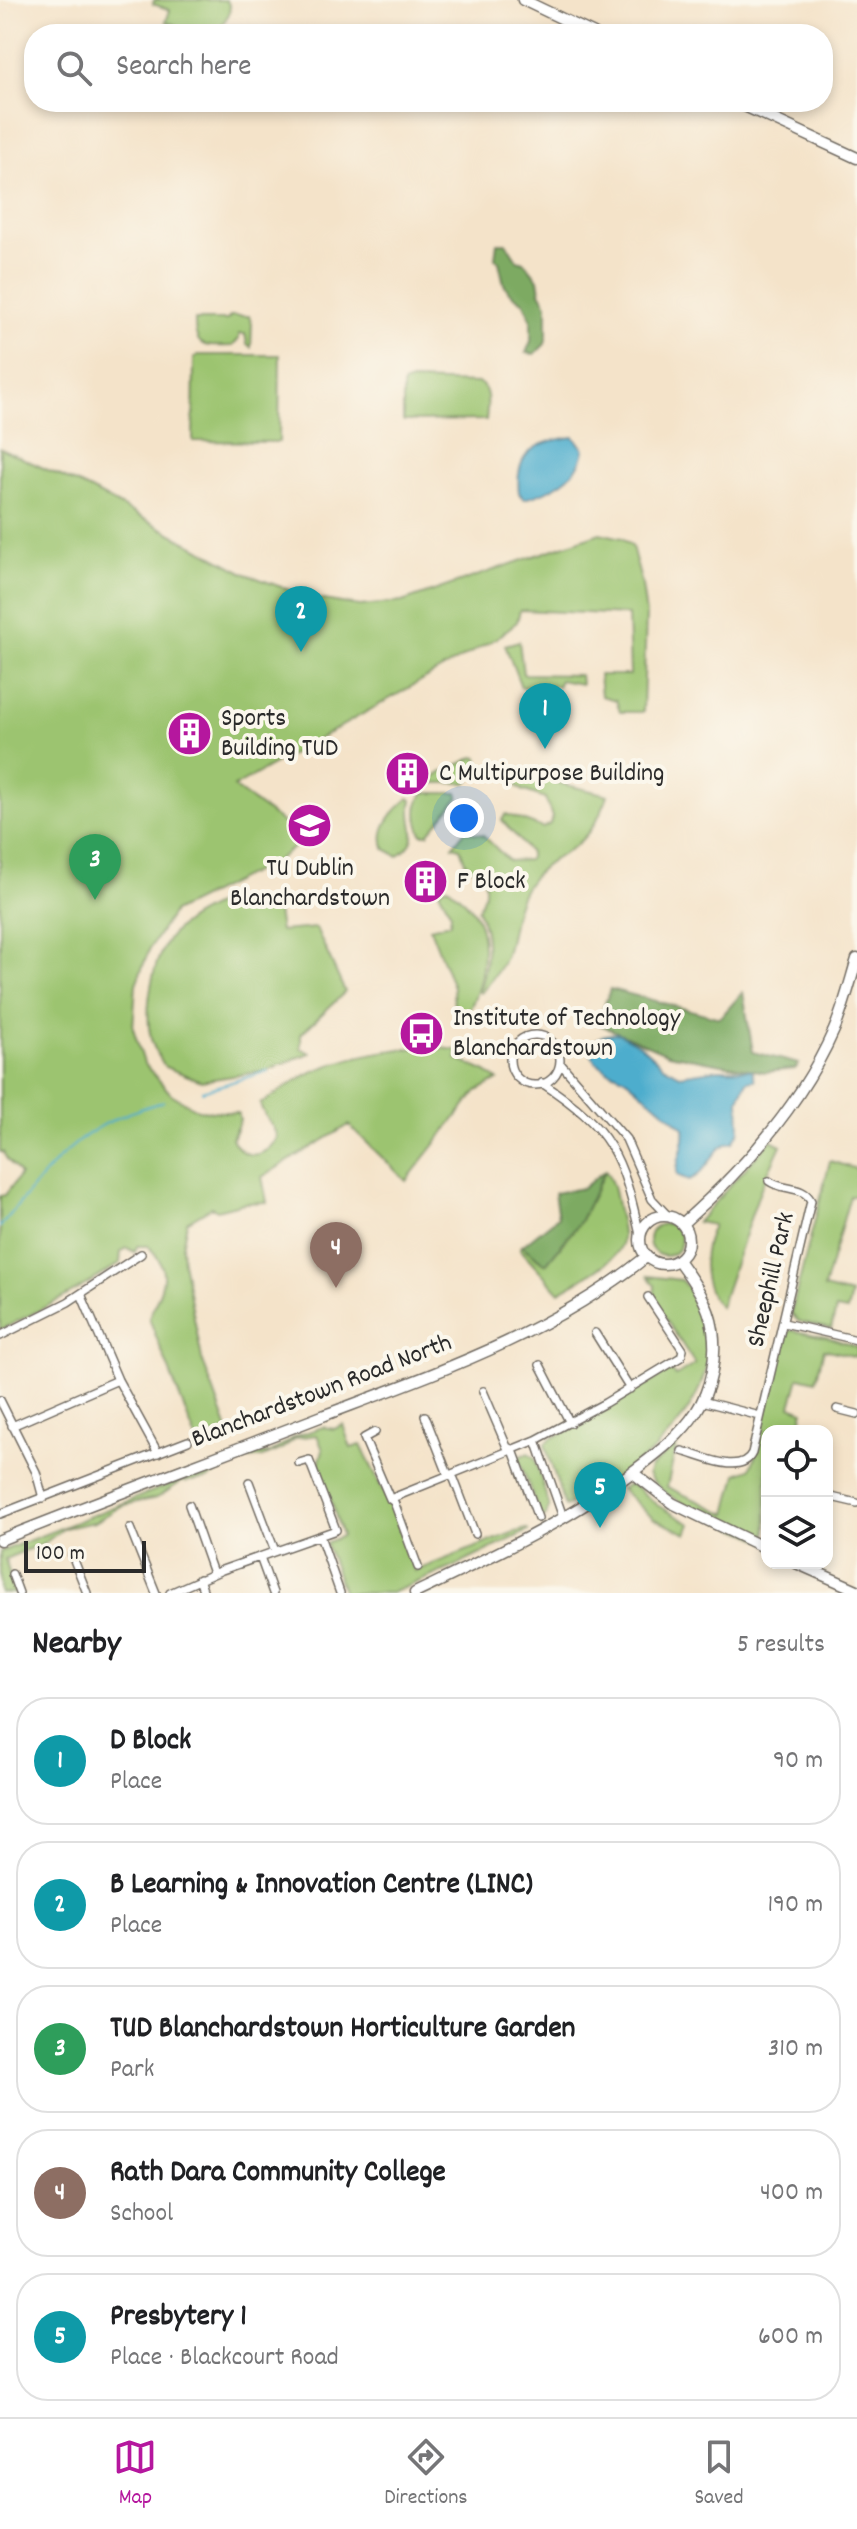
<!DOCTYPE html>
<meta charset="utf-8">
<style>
body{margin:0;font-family:Dekko,sans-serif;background:#f6f6f6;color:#202124}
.controls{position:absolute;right:24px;bottom:24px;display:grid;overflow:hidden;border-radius:16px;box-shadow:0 4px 12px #0003}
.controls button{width:72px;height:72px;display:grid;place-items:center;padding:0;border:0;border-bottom:2px solid #e0e0e0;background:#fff;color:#202124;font:40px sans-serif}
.scale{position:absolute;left:24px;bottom:20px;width:122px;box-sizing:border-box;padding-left:8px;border:4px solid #2b2b2b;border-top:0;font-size:22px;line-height:28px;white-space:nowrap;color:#2b2b2b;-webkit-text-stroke:6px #fbf7ec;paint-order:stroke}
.you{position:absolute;left:464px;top:818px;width:28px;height:28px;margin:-20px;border:6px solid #fff;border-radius:50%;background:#1a73e8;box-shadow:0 0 0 12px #1a73e833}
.badge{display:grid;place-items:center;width:52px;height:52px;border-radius:50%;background:#b5179e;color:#fff;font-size:26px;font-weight:700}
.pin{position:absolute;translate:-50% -66px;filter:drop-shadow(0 2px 4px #0008)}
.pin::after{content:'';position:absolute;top:42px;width:28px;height:24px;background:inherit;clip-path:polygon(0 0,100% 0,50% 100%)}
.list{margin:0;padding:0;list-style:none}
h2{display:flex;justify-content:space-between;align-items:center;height:104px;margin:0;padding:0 32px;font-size:34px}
h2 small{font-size:26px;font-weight:400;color:#757577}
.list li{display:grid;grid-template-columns:52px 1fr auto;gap:24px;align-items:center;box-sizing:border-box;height:128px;margin:0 16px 16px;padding:0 16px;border:2px solid #e0e0e0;border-radius:32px}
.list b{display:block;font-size:30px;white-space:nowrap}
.list p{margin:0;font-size:26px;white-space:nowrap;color:#757577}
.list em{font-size:26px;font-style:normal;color:#757577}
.icon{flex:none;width:44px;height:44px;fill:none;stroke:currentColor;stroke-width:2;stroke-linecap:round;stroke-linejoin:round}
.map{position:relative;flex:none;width:857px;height:1593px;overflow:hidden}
.search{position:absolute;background:#fff;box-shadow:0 4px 12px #0003;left:24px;right:24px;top:24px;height:88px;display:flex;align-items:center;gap:20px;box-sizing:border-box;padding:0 28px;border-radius:32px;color:#757577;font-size:30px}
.sheet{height:824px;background:#fff}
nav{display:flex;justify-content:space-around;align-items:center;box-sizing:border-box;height:112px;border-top:2px solid #e0e0e0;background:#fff;font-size:22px;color:#757577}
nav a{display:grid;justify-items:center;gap:4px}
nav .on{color:#b5179e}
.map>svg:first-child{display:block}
.green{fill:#9cc46f;stroke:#64784d;stroke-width:2}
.forest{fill:#7daa62;stroke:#546a46;stroke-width:2}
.water{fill:#4eadcd;stroke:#3c6c7c;stroke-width:2}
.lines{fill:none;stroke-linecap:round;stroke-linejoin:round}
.stream{stroke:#4eadcd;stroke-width:2}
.street-casing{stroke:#716b62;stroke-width:10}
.secondary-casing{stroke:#716b62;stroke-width:13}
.street{stroke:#fff;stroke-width:7}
.secondary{stroke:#fff;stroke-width:10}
.labels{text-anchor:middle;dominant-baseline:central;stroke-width:8;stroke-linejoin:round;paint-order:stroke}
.poi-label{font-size:26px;fill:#2b2b2b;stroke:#fbf7ec;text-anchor:start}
.street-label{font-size:26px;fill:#2b2b2b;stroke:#fbf7ec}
</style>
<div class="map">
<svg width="857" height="1593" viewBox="0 0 857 1593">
<rect width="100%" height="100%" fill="#fbf7ec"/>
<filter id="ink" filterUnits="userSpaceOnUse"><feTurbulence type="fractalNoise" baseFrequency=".0125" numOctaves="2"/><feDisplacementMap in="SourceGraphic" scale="16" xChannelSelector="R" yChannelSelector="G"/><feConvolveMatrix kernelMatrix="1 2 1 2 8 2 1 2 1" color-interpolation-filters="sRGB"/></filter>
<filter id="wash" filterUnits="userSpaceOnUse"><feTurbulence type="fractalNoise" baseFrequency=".006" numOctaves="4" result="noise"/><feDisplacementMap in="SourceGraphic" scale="32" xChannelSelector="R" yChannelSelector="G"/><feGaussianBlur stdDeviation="1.8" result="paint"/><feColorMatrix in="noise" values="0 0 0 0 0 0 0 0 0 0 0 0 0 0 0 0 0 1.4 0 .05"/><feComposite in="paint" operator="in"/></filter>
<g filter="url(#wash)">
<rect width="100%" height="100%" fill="#f4e3c9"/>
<!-- green -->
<path class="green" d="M 154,0 L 226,0 L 230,6 L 229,14 L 216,34 L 173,34 L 176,25 L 166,22 L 170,10 L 153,4 Z
M 231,316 L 249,316 L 252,323 L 251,347 L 247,344 L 245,334 L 239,334 L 239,339 L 233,346 C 207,346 194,351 195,320 L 227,320 Z
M 198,355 L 280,355 L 279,442 L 193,441 L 194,358 Z
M 412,381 L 479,383 C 491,390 487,407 486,420 L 403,421 L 403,384 Z
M 0,448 L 89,489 L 246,574 L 311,598 L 360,606 L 402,602 L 600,533 L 622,538 L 632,546 L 642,585 L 646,615 L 643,712 L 620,712 L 616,700 L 601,696 L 599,675 L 630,675 L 628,615 L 520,610 L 517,622 L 495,639 L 234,787 L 305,839 L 276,861 L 173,912 L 150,948 L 136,984 L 133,1028 L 144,1063 L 171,1094 L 198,1110 L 238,1113 L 240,1120 L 232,1138 C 243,1161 264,1159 277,1138 C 274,1123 264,1119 260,1104 C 279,1093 298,1077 319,1069 C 360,1053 414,1043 458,1050 L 456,1059 L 486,1072 L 498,1080 L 477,1091 L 406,1181 L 349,1125 L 262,1177 L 267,1202 L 244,1203 L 217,1210 L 212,1207 L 187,1222 L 182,1247 L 183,1261 L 202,1359 L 228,1430 L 197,1442 L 149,1318 C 160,1289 175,1272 148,1246 L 137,1246 L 135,1252 L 127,1248 L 121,1252 L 120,1263 C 82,1289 42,1309 0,1330 L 0,1196 L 5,1195 L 20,1175 C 15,1165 7,1163 3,1152 L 0,1152 Z
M 519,641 L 523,674 L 580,675 L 581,684 L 560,680 L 557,686 L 521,687 L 505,645 Z
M 474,757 L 478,758 C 482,767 474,777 467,783 L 433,783 L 433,779 L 442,772 Z
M 513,772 L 608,795 C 601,816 588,838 569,850 C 555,859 540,867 530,881 C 512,904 514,931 505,957 C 500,970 490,982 481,993 L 479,992 C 487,963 491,938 478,910 L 485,892 L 485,884 L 484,879 L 465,862 L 460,848 L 453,846 L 465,831 L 483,835 L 509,861 L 528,860 L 530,853 L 502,820 L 506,814 L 543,828 L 550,824 L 552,817 L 545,798 L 522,790 L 506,777 Z
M 424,793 L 457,793 L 459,797 L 428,834 L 422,834 C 416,820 414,805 424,793 Z
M 409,798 L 412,800 C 406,827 426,836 398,856 L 385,849 C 376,829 394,810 409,798 Z
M 443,887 L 448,887 C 458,895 469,903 475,914 C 490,939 482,996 464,1017 L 454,1010 L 453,987 L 430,928 L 450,923 L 451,913 L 439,891 Z
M 226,900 L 276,904 L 280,931 L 316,928 L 345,992 L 301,1034 L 301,1048 L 310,1053 L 264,1071 L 201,1081 L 165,1067 C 160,1058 153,1048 151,1039 C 144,1010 152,961 170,937 C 184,919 207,909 226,900 Z
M 771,1140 L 781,1145 L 760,1190 L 720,1307 C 699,1284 701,1252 713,1225 L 697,1222 Z
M 830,1161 L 857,1169 L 856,1196 L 850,1196 L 824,1288 L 851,1295 L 847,1311 L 836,1309 L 831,1329 L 798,1321 L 791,1313 Z
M 605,1170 C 614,1182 615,1196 618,1211 C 620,1222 625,1238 620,1248 C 612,1264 574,1283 559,1292 L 520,1249 L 522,1246 L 545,1264 L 580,1222 Z
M649 1240a16 16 0 1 1 32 0a16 16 0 1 1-32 0Z
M 648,1276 L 681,1280 C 737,1341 699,1414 643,1459 C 620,1478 591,1492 565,1507 L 545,1445 L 550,1439 L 589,1420 L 671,1370 L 676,1376 L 695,1364 L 654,1301 L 655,1286 Z
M 790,1330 L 831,1338 L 857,1347 L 857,1357 L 824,1349 L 816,1381 L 799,1377 L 791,1406 L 804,1411 L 798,1431 L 767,1431 L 767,1542 C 741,1530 657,1498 648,1474 L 650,1468 L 677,1443 L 667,1487 L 727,1514 L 737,1474 L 750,1469 L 755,1458 L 782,1346 Z
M 343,1425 L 351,1448 L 361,1445 L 392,1509 L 415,1571 L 512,1533 L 527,1529 L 528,1531 L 456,1566 L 391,1593 L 344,1593 L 326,1545 L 327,1542 L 342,1536 L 319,1463 L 323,1450 L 317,1435 L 296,1438 L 280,1450 L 263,1457 L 240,1460 L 207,1479 L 181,1482 L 157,1498 L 123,1505 L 95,1522 L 64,1528 L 46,1542 L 5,1559 L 15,1593 L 0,1593 L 0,1552 L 181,1480 L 255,1454 L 270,1453 L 296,1436 L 323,1427 L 334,1429 Z
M 528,1453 L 535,1458 L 549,1506 L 546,1516 L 541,1518 L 518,1457 Z
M 628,1485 L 635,1486 L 657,1505 L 691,1524 L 687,1534 L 654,1519 L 621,1489 Z"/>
<!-- forest -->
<path class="forest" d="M 497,243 L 506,243 L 517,260 L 524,262 L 538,279 L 540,292 L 547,304 L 547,335 L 545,344 L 535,354 L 526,353 L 531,341 L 531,319 L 524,303 L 509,292 L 504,284 L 499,262 L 495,258 Z
M 610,989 L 720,1018 L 743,992 L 753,1052 L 799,1064 L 795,1069 L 765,1072 L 668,1054 L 598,1024 Z
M 605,1170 L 580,1222 L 546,1264 L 522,1246 L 558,1217 L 554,1193 L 583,1188 Z"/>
<!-- water -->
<path class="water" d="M 574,437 L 584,449 C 581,477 548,493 524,499 L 519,493 C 514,451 537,441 574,437 Z
M 618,1033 L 640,1045 L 663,1066 L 680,1075 L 719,1069 L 752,1070 L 755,1080 L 747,1081 L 739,1099 L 740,1130 L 733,1142 C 712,1144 709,1175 688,1180 L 677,1175 C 676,1158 687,1144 684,1128 L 624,1077 L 607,1070 L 595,1061 L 590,1052 C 595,1036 602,1035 618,1033 Z"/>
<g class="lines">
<!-- stream -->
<path class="stream" d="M 202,1091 L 268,1071
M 0,1227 C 54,1163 77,1124 163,1102"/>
</g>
</g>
<g filter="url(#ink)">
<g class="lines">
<defs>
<path id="street" d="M510 1060a25 25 0 1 1 50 0a25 25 0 1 1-50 0Z
M 560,1063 L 626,1139 L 652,1199 L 668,1216
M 542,1083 C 612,1129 622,1155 640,1235
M 81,1294 L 118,1380 L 158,1453
M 784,1323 L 857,1340
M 595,1333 L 630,1389
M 0,1336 L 68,1302 L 141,1254
M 540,1365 L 570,1423
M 483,1391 L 507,1447 L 513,1450 L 538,1518
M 0,1400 L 36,1472 L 43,1498
M 702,1401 L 760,1416
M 837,1409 L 857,1414
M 425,1416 L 447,1472 L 454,1479 L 475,1534
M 12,1426 L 118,1380
M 375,1432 L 364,1438 L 390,1499 L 394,1502 L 418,1567
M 536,1440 L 563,1517
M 682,1451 C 702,1456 741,1476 752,1453 L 811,1201 C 804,1185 782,1191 769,1181
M 249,1482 L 275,1551
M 827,1496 L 857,1503
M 390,1499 L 536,1440 L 605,1403 L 681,1357 L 683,1350 L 648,1297
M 189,1505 L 213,1573
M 0,1514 L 188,1441
M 130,1528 L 156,1593
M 320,1536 L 340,1593
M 72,1555 L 87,1593
M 260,1557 L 273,1593
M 12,1574 L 19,1593
M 199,1579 L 204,1593
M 170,1593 L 222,1570 L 336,1530 L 309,1460 L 299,1463"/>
<path id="secondary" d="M 523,0 L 594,34
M 736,102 L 857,158
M640 1240a24 24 0 1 1 48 0a24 24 0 1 1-48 0Z
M 682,1224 C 743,1170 801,1105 834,1030 C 844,1007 850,982 857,959
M 632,1472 L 672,1503 L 767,1549
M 0,1540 C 108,1497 217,1457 325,1415 C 436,1373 552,1333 646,1257
M 796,1563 L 857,1590
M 415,1593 C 492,1556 571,1520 639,1467 C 660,1451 681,1435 696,1412 C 711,1389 717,1358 713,1330 C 709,1303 694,1282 678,1260"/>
</defs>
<!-- street casing -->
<use href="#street" class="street-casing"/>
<!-- secondary casing -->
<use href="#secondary" class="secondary-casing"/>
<!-- street -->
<use href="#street" class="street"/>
<!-- secondary -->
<use href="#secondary" class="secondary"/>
</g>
</g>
<!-- icons -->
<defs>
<symbol id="building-disc" viewBox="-11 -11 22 22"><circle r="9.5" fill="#b5179e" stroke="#fbf7ec"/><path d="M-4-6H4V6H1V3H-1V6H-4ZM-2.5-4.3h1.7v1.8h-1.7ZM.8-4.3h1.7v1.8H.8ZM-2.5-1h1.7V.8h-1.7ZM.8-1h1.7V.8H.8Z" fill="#fff"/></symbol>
<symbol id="university-disc" viewBox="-11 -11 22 22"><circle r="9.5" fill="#b5179e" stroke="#fbf7ec"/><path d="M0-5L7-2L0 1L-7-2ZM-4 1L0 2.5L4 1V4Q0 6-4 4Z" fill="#fff"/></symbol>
<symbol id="bus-disc" viewBox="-11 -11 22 22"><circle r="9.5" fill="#b5179e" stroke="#fbf7ec"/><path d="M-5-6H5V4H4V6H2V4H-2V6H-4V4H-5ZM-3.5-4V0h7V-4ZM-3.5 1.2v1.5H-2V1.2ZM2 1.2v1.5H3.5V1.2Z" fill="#fff"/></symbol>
</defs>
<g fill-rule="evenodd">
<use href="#building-disc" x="164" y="708" width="51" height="51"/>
<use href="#building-disc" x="382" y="748" width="51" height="51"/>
<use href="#university-disc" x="284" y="800" width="51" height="51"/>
<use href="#building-disc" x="400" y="856" width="51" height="51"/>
<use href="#bus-disc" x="396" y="1008" width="51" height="51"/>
</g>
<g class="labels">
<!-- poi labels -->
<g class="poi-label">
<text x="221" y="719">Sports<tspan x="221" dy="30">Building TUD</tspan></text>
<text x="439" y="774">C Multipurpose Building</text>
<text x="310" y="869" text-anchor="middle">TU Dublin<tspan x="310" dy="30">Blanchardstown</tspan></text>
<text x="457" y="882">F Block</text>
<text x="453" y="1019">Institute of Technology<tspan x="453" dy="30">Blanchardstown</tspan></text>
</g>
<!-- street labels -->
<g class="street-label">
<text transform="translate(772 1280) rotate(-77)">Sheephill Park</text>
<text transform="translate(322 1392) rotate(-21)">Blanchardstown Road North</text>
</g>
</g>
</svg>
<div class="controls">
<button><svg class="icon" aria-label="locate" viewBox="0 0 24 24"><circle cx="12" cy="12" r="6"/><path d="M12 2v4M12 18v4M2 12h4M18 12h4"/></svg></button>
<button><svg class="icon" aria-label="layers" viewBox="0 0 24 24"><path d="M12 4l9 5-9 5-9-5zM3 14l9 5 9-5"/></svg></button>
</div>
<div class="scale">100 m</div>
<div class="you"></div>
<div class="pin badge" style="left:545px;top:749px;background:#0f9aa8">1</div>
<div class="pin badge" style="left:301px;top:652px;background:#0f9aa8">2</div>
<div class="pin badge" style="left:95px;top:900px;background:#2e9e5b">3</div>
<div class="pin badge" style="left:336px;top:1288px;background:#8d6e63">4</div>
<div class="pin badge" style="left:600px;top:1528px;background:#0f9aa8">5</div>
<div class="search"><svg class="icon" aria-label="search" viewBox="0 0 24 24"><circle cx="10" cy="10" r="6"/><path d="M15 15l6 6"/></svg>Search here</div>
</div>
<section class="sheet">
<h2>Nearby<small>5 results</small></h2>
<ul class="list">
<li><span class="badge" style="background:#0f9aa8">1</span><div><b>D Block</b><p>Place</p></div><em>90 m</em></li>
<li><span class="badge" style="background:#0f9aa8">2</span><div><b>B Learning &amp; Innovation Centre (LINC)</b><p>Place</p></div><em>190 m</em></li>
<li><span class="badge" style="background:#2e9e5b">3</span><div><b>TUD Blanchardstown Horticulture Garden</b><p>Park</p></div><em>310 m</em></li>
<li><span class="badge" style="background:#8d6e63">4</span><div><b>Rath Dara Community College</b><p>School</p></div><em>400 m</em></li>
<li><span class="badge" style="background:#0f9aa8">5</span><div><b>Presbytery 1</b><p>Place · Blackcourt Road</p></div><em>600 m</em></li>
</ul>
</section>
<nav>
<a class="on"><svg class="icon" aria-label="map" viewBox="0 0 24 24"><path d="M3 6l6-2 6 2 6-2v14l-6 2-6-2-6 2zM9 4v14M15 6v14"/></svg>Map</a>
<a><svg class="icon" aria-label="directions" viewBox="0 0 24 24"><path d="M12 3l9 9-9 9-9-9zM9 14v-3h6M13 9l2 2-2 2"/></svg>Directions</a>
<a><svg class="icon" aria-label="saved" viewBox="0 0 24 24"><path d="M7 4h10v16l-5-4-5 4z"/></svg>Saved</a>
</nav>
